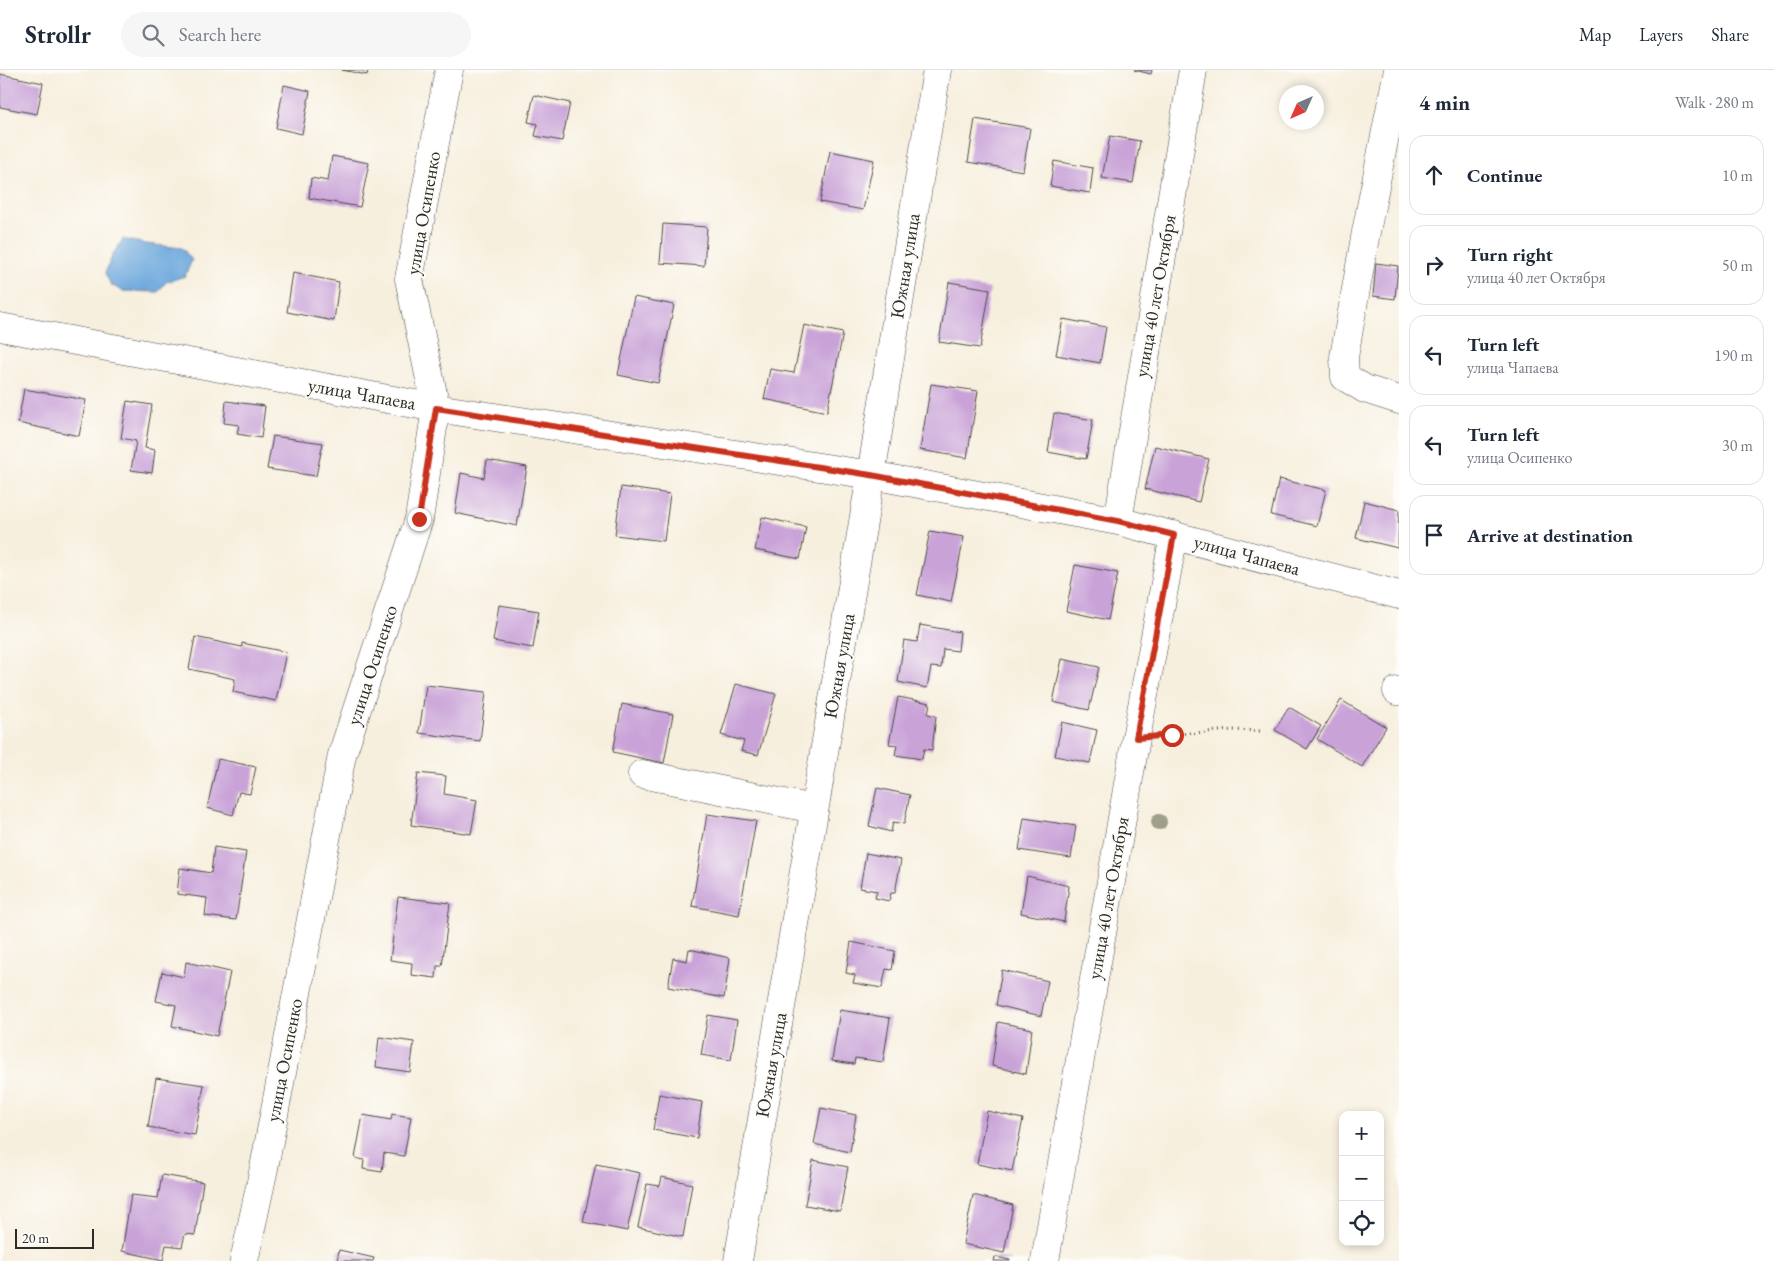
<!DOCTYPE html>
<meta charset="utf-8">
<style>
body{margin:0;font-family:"EB Garamond",serif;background:#f6f6f7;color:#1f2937}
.controls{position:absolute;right:15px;bottom:15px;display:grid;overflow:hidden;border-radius:10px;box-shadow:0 2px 8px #0003}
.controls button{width:45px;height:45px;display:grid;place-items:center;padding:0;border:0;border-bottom:1px solid #e0e1e3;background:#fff;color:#1f2937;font:25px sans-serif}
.compass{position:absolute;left:1279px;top:15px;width:45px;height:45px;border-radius:50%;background:#fff;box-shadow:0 2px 8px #0003;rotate:225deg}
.scale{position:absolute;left:15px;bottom:12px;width:79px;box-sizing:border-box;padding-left:5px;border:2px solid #2b2b2b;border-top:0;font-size:14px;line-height:18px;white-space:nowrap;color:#2b2b2b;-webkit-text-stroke:4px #fdfcf7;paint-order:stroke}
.stop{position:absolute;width:15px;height:15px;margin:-11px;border:4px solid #c8321e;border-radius:50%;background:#fff}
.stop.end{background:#c8321e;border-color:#fff;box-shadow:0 1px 5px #0008}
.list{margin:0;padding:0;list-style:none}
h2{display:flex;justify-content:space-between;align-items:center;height:65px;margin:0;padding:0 20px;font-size:21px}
h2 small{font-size:16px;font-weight:400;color:#747a83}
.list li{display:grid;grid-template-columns:32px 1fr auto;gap:15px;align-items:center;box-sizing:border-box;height:80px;margin:0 10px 10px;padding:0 10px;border:1px solid #e0e1e3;border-radius:15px}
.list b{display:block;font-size:19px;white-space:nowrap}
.list p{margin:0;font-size:16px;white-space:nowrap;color:#747a83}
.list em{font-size:16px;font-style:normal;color:#747a83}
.icon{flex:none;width:28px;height:28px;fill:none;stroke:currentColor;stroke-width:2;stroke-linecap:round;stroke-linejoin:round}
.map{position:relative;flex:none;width:1399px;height:1191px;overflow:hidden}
header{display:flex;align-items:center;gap:30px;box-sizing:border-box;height:70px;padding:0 25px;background:#fff;border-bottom:1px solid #e0e1e3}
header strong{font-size:24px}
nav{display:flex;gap:28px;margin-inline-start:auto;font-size:18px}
.search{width:350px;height:45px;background:#f6f6f7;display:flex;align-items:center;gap:12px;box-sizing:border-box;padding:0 18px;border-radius:28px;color:#747a83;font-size:19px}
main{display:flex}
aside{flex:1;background:#fff}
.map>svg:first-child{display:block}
.water{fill:#6ca7dd;stroke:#4c6984}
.building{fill:#c9a3d8}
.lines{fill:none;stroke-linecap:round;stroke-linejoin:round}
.minor-casing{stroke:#4a4846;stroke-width:29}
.path{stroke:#4a4846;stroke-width:3;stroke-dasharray:1 4;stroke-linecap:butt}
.minor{stroke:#fff;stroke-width:28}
.tree{fill:#9ea089}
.route{stroke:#c8321e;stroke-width:6}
.labels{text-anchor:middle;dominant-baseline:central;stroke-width:4;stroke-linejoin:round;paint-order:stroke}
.street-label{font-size:19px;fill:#2b2b2b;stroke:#fdfcf7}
</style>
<header>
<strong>Strollr</strong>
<div class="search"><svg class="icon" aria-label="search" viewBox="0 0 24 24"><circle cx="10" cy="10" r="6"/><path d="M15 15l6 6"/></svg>Search here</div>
<nav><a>Map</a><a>Layers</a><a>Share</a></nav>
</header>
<main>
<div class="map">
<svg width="1399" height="1191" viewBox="0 0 1399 1191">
<rect width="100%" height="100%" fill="#fdfcf7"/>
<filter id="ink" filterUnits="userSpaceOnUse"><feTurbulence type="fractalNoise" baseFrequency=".02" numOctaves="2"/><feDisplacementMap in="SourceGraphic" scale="10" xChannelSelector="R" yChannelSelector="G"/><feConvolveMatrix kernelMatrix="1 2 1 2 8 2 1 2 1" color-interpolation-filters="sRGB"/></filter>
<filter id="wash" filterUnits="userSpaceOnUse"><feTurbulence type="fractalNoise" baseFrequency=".0096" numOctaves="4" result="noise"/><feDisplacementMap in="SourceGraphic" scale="20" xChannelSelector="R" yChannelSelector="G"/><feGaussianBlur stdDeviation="1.12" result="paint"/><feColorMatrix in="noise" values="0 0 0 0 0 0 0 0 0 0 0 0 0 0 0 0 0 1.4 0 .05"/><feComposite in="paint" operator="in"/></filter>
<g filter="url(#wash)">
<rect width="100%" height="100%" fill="#f7efde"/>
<!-- water -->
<path class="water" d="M 123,169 L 146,174 L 182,178 L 192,190 L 185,206 L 166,212 L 158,222 L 123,221 L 111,215 L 105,203 L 113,184 Z"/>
<g id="blocks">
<!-- building -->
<path class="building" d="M 342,0 L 368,0 L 367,5 Z
M 1134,0 L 1152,0 L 1151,4 Z
M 0,4 L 43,13 L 37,44 L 0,37 Z
M 284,15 L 310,21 L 302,64 L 276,58 Z
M 534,25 L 570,33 L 562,71 L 535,66 L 538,54 L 528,52 Z
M 975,49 L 1030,58 L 1023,101 L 968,92 Z
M 1110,66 L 1140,71 L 1133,113 L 1102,108 Z
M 830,81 L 874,90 L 863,140 L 820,132 Z
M 332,86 L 369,93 L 360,137 L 309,128 L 311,108 L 328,111 Z
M 1054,91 L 1093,98 L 1090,123 L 1050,116 Z
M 663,154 L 707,157 L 704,196 L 660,193 Z
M 1376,193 L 1398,196 L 1395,229 L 1373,226 Z
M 293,203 L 339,212 L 334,251 L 287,242 Z
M 949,212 L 990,219 L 980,278 L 939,272 Z
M 634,227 L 674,235 L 658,313 L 618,305 Z
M 1063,249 L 1106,257 L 1100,293 L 1056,285 Z
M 804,255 L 843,263 L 827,342 L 764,329 L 770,299 L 794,303 Z
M 931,314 L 978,321 L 967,388 L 920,380 Z
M 24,319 L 86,330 L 79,366 L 18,353 Z
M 127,331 L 152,335 L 145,378 L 155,380 L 152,403 L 131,400 L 136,371 L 121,368 Z
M 226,331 L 265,336 L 261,368 L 237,364 L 239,355 L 224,353 Z
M 1054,343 L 1093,350 L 1086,389 L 1048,382 Z
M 273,366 L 323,373 L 316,406 L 267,399 Z
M 1155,376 L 1209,389 L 1199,432 L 1145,419 Z
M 487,390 L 527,397 L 517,456 L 455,443 L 461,403 L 484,408 Z
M 1279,409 L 1326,420 L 1317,456 L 1271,445 Z
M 621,417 L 670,424 L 664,471 L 615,465 Z
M 1364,431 L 1399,440 L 1398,478 L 1356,468 Z
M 762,447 L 806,457 L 800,489 L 755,480 Z
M 930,461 L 964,467 L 951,532 L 917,525 Z
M 1075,495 L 1118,503 L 1108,550 L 1066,541 Z
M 499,535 L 539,541 L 533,578 L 493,571 Z
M 920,555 L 960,562 L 958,581 L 943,579 L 941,598 L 931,597 L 927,618 L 898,612 L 904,570 L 917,572 Z
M 195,567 L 242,577 L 242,573 L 286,582 L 276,631 L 233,622 L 235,609 L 189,599 Z
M 1062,589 L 1099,597 L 1089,640 L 1053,632 Z
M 736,614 L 776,624 L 758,685 L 741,681 L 744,671 L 721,665 Z
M 426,615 L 486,622 L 480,671 L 419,663 Z
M 898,627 L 930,633 L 928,644 L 936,646 L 932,680 L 924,679 L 922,689 L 895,685 L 897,675 L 889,674 Z
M 1341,630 L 1386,657 L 1362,697 L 1317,669 Z
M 622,634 L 673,644 L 664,693 L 613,682 Z
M 1289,637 L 1321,656 L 1307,679 L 1275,660 Z
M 1062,652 L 1097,660 L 1090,693 L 1055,686 Z
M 218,689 L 256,697 L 250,724 L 239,722 L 233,745 L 207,738 Z
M 418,703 L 446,706 L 444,724 L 477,730 L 471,764 L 411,755 Z
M 877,718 L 910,725 L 904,754 L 893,752 L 891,762 L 869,756 Z
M 707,744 L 756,751 L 739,845 L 692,836 Z
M 1024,748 L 1076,756 L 1071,788 L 1019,780 Z
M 214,777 L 246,782 L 236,850 L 205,846 L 207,828 L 177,824 L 180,798 L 211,803 Z
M 866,783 L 901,790 L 895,823 L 891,823 L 889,831 L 875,828 L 877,821 L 860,818 Z
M 1027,806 L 1069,816 L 1064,852 L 1021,843 Z
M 398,827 L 450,833 L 442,896 L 437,896 L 436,908 L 411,905 L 412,893 L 390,890 Z
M 851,872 L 895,881 L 892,900 L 886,899 L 882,918 L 853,913 L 855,905 L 846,903 Z
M 689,879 L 730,888 L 724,928 L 668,917 L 673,888 L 687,891 Z
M 186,892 L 230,902 L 217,966 L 172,956 L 176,935 L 156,931 L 162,902 L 184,907 Z
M 1002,900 L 1048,911 L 1041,946 L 996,935 Z
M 840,940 L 890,948 L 883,992 L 855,988 L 854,994 L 832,991 Z
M 708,945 L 737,950 L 731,990 L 701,985 Z
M 998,952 L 1032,959 L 1026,1004 L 992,996 Z
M 379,967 L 414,972 L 410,1002 L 376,997 Z
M 156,1008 L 204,1015 L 195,1065 L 148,1057 Z
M 659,1024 L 702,1032 L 697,1068 L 653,1060 Z
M 821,1038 L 856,1045 L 850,1082 L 814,1074 Z
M 987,1041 L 1023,1049 L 1012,1101 L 977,1094 Z
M 392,1044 L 411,1047 L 404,1086 L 384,1083 L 382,1102 L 363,1099 L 364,1090 L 355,1088 L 363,1045 L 391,1050 Z
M 813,1090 L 848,1097 L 840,1141 L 805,1135 Z
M 596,1094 L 640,1103 L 627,1161 L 583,1152 Z
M 162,1105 L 203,1112 L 195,1165 L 185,1164 L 182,1177 L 166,1175 L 163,1190 L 122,1181 L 131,1125 L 158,1128 Z
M 662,1107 L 692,1114 L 683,1167 L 638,1157 L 647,1114 L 660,1116 Z
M 973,1125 L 1013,1135 L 1004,1183 L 963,1174 Z
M 339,1180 L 374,1188 L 373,1191 L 337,1191 Z
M 995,1187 L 1010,1190 L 1010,1191 L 994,1191 Z"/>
</g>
</g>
<g filter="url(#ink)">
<use href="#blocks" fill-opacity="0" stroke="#4a4846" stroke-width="1"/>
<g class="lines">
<defs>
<path id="minor" d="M 1398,0 L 1366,162 L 1344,287 L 1345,307 L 1365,319 L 1399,330
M 0,257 L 436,338 L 871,405 L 1118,451 L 1399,525
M 1118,451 L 1193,0
M 1397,621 L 1399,621
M 642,704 L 814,739
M 244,1191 L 264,1098 L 342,685 L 419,449 L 436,338 L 409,209 L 449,0
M 738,1191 L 871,405 L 937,0
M 1045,1191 L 1136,668 L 1174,465"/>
</defs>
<!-- minor casing -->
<use href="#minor" class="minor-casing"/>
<!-- path -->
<path class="path" d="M 1164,665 L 1233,660 L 1260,661"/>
<!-- minor -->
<use href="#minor" class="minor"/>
</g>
<!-- trees -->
<circle class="tree" cx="1159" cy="752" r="8"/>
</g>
<g class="lines" filter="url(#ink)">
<!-- route -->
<path class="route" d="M 419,449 L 436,338 L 871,405 L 1118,451 L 1174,465 L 1136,668 L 1172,665"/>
</g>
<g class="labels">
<!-- street labels -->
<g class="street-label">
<text transform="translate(423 143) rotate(-80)">улица Осипенко</text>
<text transform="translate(905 196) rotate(-81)">Южная улица</text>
<text transform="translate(1155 226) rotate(-80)">улица 40 лет Октября</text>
<text transform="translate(362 324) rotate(10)">улица Чапаева</text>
<text transform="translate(1247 485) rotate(15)">улица Чапаева</text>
<text transform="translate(372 595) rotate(-72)">улица Осипенко</text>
<text transform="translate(839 596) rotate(-80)">Южная улица</text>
<text transform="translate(1108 828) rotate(-80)">улица 40 лет Октября</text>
<text transform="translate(284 990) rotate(-79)">улица Осипенко</text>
<text transform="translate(771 995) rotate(-80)">Южная улица</text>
</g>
</g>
</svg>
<div class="controls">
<button>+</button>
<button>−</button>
<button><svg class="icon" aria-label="locate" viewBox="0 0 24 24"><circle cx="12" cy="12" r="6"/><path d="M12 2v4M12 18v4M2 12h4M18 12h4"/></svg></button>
</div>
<svg class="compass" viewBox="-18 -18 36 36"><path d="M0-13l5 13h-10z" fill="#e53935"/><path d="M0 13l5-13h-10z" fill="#747a83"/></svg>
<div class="scale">20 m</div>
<div class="stop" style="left:1172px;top:665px"></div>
<div class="stop end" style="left:419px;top:449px"></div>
</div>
<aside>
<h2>4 min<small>Walk · 280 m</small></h2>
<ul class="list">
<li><svg class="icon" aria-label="ahead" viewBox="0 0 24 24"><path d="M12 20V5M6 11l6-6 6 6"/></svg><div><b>Continue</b></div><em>10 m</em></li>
<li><svg class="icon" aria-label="right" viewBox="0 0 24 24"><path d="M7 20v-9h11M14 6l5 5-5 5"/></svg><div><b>Turn right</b><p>улица 40 лет Октября</p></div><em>50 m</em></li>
<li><svg class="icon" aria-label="left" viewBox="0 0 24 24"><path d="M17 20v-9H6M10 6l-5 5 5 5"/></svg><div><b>Turn left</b><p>улица Чапаева</p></div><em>190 m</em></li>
<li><svg class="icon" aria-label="left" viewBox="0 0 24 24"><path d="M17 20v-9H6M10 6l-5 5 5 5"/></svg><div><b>Turn left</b><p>улица Осипенко</p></div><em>30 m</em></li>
<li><svg class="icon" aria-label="arrive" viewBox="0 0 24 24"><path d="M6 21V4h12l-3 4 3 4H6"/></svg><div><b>Arrive at destination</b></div></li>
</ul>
</aside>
</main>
